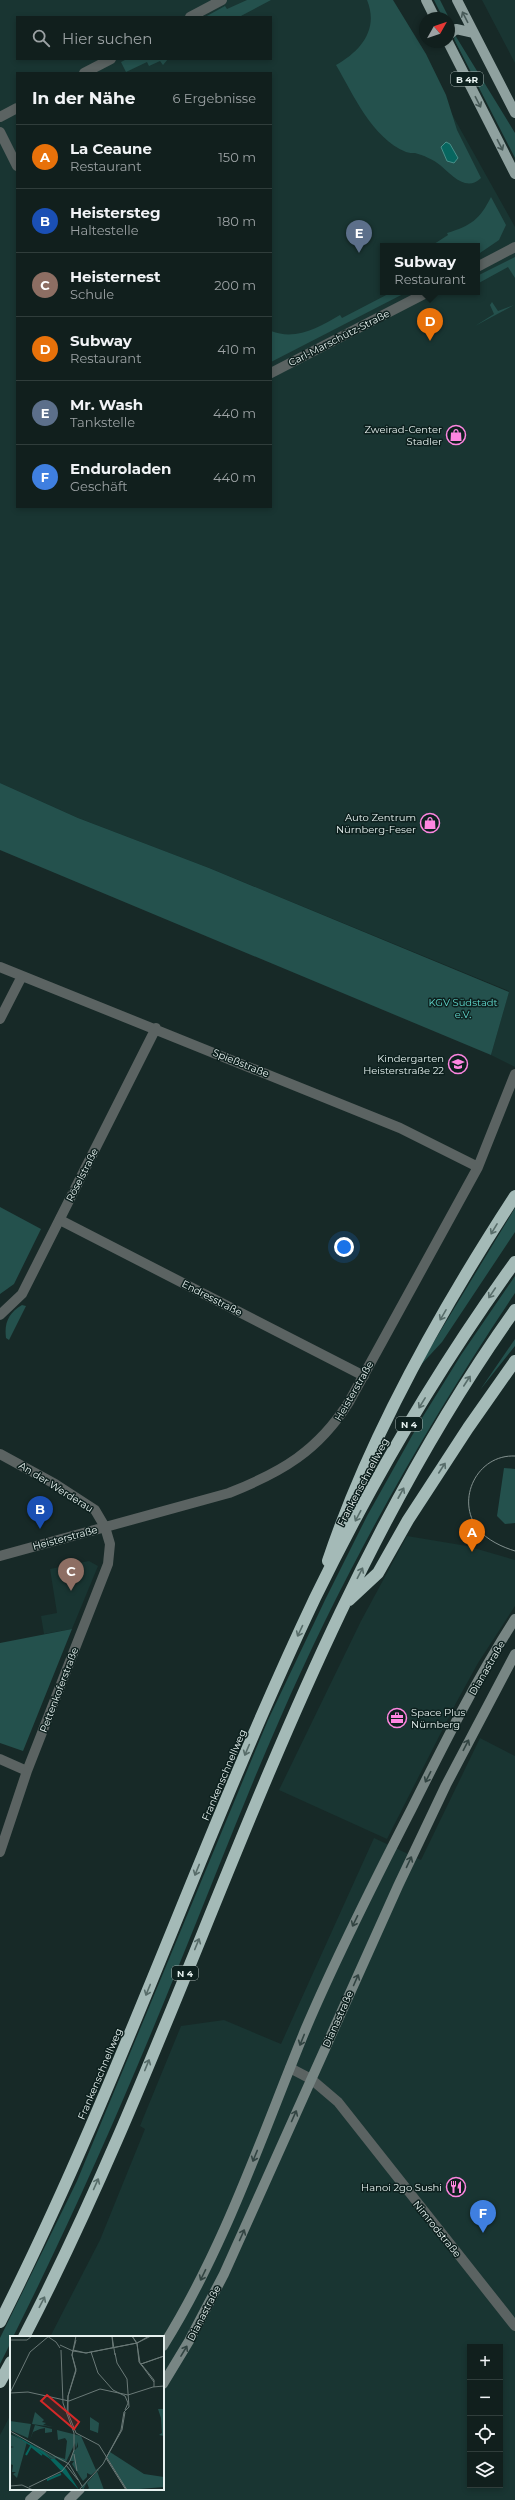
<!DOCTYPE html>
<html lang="de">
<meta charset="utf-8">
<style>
body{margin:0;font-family:Montserrat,sans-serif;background:#1a2726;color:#f1f3f6}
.controls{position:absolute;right:12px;bottom:12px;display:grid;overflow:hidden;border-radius:0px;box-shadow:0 2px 6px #0003}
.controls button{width:36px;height:36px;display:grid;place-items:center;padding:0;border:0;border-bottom:1px solid #303d3b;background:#111f1d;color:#f1f3f6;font:20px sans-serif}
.compass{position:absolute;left:419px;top:12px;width:36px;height:36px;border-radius:50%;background:#111f1d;box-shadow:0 2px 6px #0003;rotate:50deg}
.you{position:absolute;left:344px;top:1247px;width:14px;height:14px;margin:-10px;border:3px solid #fff;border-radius:50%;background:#1a73e8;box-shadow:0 0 0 6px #1a73e833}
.badge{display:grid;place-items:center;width:26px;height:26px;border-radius:50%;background:#db2777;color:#fff;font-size:13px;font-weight:700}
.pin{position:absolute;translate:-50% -33px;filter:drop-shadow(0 1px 2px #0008)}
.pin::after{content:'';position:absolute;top:21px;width:14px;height:12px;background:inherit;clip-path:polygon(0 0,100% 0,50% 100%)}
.popup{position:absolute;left:380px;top:243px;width:100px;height:52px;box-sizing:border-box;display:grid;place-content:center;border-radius:0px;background:#111f1d;filter:drop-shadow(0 1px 3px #0005);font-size:13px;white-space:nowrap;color:#9ca2a4}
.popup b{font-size:15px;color:#f1f3f6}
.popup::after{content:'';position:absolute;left:50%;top:100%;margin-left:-8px;border:8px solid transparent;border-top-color:#111f1d}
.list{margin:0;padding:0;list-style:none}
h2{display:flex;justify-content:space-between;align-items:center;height:52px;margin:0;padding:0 16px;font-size:17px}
h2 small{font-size:13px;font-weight:400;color:#9ca2a4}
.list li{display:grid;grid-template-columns:26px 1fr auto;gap:12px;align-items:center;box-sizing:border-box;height:64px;padding:0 16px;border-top:1px solid #303d3b}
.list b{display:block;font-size:15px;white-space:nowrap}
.list p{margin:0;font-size:13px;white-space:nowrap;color:#9ca2a4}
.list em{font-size:13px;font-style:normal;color:#9ca2a4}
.icon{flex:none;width:22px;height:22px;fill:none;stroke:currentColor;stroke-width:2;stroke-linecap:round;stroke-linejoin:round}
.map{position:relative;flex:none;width:515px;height:2500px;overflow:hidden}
.search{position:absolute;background:#111f1d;box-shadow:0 2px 6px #0003;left:16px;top:16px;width:256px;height:44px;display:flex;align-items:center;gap:10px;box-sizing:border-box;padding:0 14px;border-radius:0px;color:#9ca2a4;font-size:15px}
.panel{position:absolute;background:#111f1d;box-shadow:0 2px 6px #0003;left:16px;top:72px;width:256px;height:436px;border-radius:0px}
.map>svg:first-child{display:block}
.built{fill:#193532;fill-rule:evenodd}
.green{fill:#24514d}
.water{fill:#07665f;stroke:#4a908a}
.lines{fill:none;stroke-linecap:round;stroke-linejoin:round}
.street{stroke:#5b6362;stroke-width:10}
.secondary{stroke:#788684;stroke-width:10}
.primary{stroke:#8fa19f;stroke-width:10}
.highway{stroke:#a4bab7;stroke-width:12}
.tram{stroke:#82908e;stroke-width:1}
.oneway{stroke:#485a58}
.oneway2{stroke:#586d6a}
.oneway3{stroke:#324442}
.labels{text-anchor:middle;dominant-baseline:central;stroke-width:3;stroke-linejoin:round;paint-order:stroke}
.shield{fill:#0d201e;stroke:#a5b2b0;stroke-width:1}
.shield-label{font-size:9px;font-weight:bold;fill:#e6f1ef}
.street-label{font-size:10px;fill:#e6f1ef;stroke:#0d201e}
.poi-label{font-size:10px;fill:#e6f1ef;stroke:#0d201e;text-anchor:end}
.park-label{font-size:10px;fill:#61d8cd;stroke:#0d201e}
.inset-river{fill:none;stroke:#07665f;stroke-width:2}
.inset-road{fill:none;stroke:#6a7977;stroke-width:1}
.view{fill:#d62828;fill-opacity:0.15;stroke:#d62828;stroke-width:2}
.inset-edge{fill:none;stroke:#e6f1ef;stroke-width:2}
</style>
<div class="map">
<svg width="515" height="2500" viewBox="0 0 515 2500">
<rect width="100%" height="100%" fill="#172927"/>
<!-- built -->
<path class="built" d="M 0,0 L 388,0 L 515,227 L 515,1067 L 491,1055 L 509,991 L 209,868 L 78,818 L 0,783 ZM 17,17 L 271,17 L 271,59 L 17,59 ZM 17,73 L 271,73 L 271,507 L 17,507 ZM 383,246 L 477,246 L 477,292 L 383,292 Z
M 482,0 L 515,0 L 515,63 Z
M 407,1536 L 467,1546 L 515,1560 L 515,1606 L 478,1663 L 456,1703 L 387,1839 L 279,1790 L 361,1621 Z
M 89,1561 L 98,1566 L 72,1629 L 44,1634 L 41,1616 L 57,1613 L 50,1569 Z
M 480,1738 L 515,1756 L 515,2500 L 0,2500 L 0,2435 L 11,2414 L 11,2489 L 163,2489 L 163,2337 L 50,2337 L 100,2240 L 145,2129 L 140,2126 L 181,2026 L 224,2020 L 281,2044 L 374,1838 L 421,1860 ZM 470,2347 L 500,2347 L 500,2485 L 470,2485 Z"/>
<!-- green -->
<path class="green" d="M 247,0 L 271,0 L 239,17 L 205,17 L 225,6 L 227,9 Z
M 367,0 L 393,0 L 426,54 L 446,95 L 457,130 L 481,178 C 466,193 451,174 440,165 C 434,160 423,155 415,153 C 412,153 409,153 406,152 C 372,138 353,94 336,65 C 361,51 379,29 367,0 Z
M 434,0 L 440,0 L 449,18 L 443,18 Z
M 455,35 L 515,133 L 515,158 L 454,39 Z
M 127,59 L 168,59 L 163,65 L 160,61 L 149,66 L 147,62 L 126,72 L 121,62 Z
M 491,197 L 506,225 L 499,240 L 477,255 L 477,246 L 431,246 L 448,235 L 447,233 C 471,226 480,219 491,197 Z
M 515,257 L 515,278 L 508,267 L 477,284 L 477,276 Z
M 392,292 L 407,292 L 271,362 L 271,331 C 296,341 319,327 340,315 L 342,318 Z
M 492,302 L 498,311 L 514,305 L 475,326 L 494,314 L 490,305 Z
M 0,783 L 78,818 L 209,868 L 509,992 L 491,1055 L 0,850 Z
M 0,1207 L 41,1229 L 14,1284 L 0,1294 Z
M 515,1208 L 515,1232 L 442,1342 L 418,1368 Z
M 515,1276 L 515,1293 C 424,1429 344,1571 279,1721 C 243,1803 211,1887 177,1970 C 127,2094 73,2217 13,2337 L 11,2337 L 11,2342 L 0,2364 L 0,2338 L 77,2181 L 268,1720 L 325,1600 L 367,1516 L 422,1418 L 461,1355 Z
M 22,1305 L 26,1306 L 9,1340 L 6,1338 C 4,1322 9,1313 22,1305 Z
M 515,1339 L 515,1346 L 480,1390 Z
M 504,1468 L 515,1469 L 515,1523 L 505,1524 L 497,1516 Z
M 72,1629 L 23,1751 L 0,1743 L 0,1643 Z"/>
<!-- water -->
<path class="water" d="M 446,142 L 450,144 L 458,158 L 454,163 L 447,161 L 441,147 Z"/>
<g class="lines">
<!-- street -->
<path class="street" d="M 190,17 L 222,0
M 84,73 L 111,59
M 0,117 L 17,108
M 0,132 L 17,166
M 477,267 L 515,247
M 271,373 L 428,292
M 0,967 L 400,1128 L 478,1167
M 0,1019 L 22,976
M 60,1220 L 364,1376
M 0,1315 L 22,1294 L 156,1028
M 0,1454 L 55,1484 L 95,1510 L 105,1527 L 110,1544 L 108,1564 L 27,1771 L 0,1852
M 0,1556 L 229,1493 C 282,1472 318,1451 349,1402 L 478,1167 L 515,1074
M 0,1759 L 27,1771
M 290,2068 L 311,2079 L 338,2102 L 515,2326"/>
<!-- secondary -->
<path class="secondary" d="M 163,2346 C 225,2247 262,2135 306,2028 C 338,1953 375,1880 412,1808 C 444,1744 476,1680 515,1619
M 163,2384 L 189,2341 L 224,2274 L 398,1886 L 446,1785 L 515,1654
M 30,2500 L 42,2489
M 69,2500 L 80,2489"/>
<!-- primary -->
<path class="primary" d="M 426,0 L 435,18
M 457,0 L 515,113
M 449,35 L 456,29 L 474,33
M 448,42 L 515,174"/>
<!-- highway -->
<path class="highway" d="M 328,1561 C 370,1435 442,1308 515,1196
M 349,1600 L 378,1573 L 408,1520 L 468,1428 L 515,1361
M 0,2322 C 119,2087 202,1836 315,1598 C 372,1481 439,1367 515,1262
M 24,2337 C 199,2000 292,1622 515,1310
M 0,2382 L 11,2362"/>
<!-- tram -->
<path class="tram" d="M 515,1456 C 477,1454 455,1500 478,1529 C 487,1540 502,1547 515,1551"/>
</g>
<!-- one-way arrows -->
<defs><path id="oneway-shaft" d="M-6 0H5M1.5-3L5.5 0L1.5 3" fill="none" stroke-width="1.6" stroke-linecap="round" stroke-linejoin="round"/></defs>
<g class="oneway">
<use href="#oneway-shaft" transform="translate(465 17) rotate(-117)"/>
<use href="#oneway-shaft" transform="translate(478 102) rotate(63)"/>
<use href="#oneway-shaft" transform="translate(500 145) rotate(63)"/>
</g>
<g class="oneway2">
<use href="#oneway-shaft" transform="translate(494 1229) rotate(121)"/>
<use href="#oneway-shaft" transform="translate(492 1293) rotate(124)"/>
<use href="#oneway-shaft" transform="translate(443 1315) rotate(120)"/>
<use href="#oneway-shaft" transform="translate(467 1381) rotate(-57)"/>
<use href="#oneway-shaft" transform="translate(422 1403) rotate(122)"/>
<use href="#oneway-shaft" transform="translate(442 1468) rotate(-57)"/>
<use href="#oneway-shaft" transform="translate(401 1493) rotate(-61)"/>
<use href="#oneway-shaft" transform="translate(358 1516) rotate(118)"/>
<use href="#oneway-shaft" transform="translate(360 1573) rotate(-63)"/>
<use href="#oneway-shaft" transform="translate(300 1631) rotate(115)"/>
<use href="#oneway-shaft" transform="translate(247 1750) rotate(113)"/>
<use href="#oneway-shaft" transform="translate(197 1870) rotate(112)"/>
<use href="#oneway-shaft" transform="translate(197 1944) rotate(-68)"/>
<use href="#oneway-shaft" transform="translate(148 1990) rotate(112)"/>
<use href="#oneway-shaft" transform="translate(147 2065) rotate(-68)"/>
<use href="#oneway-shaft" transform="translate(96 2184) rotate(-66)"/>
<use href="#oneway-shaft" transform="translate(42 2302) rotate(-63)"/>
</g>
<g class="oneway3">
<use href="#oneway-shaft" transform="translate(466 1745) rotate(-63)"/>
<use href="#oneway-shaft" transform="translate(428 1777) rotate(117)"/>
<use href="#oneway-shaft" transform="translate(409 1862) rotate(-65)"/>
<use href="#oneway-shaft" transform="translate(355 1921) rotate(116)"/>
<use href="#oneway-shaft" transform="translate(356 1980) rotate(-66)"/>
<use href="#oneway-shaft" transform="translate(302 2040) rotate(112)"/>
<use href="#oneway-shaft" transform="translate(294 2116) rotate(-66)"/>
<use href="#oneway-shaft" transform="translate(255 2156) rotate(112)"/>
<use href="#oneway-shaft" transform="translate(242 2235) rotate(-66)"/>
<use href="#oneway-shaft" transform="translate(203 2275) rotate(116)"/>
<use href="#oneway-shaft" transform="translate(184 2351) rotate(-59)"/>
</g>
<!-- icons -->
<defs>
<symbol id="shop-ring" viewBox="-11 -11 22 22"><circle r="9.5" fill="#0d201e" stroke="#fe86e1" stroke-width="1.5"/><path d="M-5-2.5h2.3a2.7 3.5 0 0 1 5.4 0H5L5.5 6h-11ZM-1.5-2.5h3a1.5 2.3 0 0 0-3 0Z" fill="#fe86e1"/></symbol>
<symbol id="school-ring" viewBox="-11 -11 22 22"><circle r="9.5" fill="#0d201e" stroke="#fe86e1" stroke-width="1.5"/><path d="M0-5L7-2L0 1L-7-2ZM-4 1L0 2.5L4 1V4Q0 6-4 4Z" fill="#fe86e1"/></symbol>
<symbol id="office-ring" viewBox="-11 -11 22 22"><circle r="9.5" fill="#0d201e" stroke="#fe86e1" stroke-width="1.5"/><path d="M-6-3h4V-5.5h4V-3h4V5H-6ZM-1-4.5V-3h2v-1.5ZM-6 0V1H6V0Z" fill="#fe86e1"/></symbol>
<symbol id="restaurant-ring" viewBox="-11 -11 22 22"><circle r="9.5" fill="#0d201e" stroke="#fe86e1" stroke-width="1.5"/><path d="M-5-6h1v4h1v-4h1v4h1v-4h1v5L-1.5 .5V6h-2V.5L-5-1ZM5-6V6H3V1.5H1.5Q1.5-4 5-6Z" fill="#fe86e1"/></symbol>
</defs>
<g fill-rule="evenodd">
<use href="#shop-ring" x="445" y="424" width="22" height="22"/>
<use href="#shop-ring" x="419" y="812" width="22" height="22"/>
<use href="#school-ring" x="447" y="1053" width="22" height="22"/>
<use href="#office-ring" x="386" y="1707" width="22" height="22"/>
<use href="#restaurant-ring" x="445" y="2176" width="22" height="22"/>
</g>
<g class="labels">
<!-- shield labels -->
<g class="shield">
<rect x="451" y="72" width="32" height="14" rx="3"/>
<rect x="396" y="1417" width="26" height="14" rx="3"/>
<rect x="172" y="1966" width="26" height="14" rx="3"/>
</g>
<g class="shield-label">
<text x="467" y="79">B 4R</text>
<text x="409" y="1424">N 4</text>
<text x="185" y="1973">N 4</text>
</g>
<!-- street labels -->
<g class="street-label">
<text transform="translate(339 338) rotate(-27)">Carl-Marschütz-Straße</text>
<text transform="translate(241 1063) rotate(22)">Spießstraße</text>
<text transform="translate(82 1175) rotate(-63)">Röselstraße</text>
<text transform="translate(212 1298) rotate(27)">Endresstraße</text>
<text transform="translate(354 1391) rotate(-60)">Heisterstraße</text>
<text transform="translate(363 1482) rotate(-62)">Frankenschnellweg</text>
<text transform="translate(56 1487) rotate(32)">An der Werderau</text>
<text transform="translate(65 1538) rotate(-15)">Heisterstraße</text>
<text transform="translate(487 1668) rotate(-60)">Dianastraße</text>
<text transform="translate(59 1690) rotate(-69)">Pettenkoferstraße</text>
<text transform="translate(224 1775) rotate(-67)">Frankenschnellweg</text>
<text transform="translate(338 2019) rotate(-66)">Dianastraße</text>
<text transform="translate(100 2074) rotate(-67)">Frankenschnellweg</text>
<text transform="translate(437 2229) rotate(51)">Nimrodstraße</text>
<text transform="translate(204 2313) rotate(-63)">Dianastraße</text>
</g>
<!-- poi labels -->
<g class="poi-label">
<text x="442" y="429">Zweirad-Center<tspan x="442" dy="12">Stadler</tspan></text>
<text x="416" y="817">Auto Zentrum<tspan x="416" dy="12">Nürnberg-Feser</tspan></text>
<text x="444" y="1058">Kindergarten<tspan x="444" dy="12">Heisterstraße 22</tspan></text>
<text x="411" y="1712" text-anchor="start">Space Plus<tspan x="411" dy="12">Nürnberg</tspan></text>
<text x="442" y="2187">Hanoi 2go Sushi</text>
</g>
<!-- park labels -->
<g class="park-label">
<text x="463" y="1002">KGV Südstadt<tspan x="463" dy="12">e.V.</tspan></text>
</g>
</g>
<!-- overview -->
<g transform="translate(10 2336)">
<rect width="154" height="154" fill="#172927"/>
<path d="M 148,73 L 154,73 L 154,100 L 149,99 L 152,97 L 151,82 ZM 25,76 L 34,84 L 32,86 L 36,87 L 33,89 L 43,91 L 22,88 ZM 80,81 L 89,87 L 88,97 L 80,94 ZM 0,85 L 21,88 L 18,102 L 0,94 ZM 25,89 L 42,93 L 42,96 L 35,97 L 35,92 L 30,93 L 23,96 L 20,104 ZM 47,94 L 71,100 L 86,134 L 94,127 L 88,133 L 89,136 L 87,134 L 80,140 L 73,154 L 71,149 L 73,150 L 81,139 L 77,137 L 77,141 L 73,145 L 62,128 L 64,125 L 60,125 L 61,123 L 59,126 L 64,114 L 65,114 L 68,111 L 68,106 L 66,113 L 65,107 L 56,126 L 51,124 L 55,127 L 46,122 L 43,124 L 17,104 L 45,122 L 42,119 L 55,123 L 57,105 L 55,102 L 48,104 ZM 0,98 L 17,106 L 7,142 L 3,138 L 6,136 L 2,136 L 3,129 L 0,128 L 0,112 L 4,111 L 0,110 ZM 100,116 L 134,138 L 154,141 L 154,151 L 117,154 L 97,121 ZM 87,135 L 94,154 L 77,154 L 79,152 L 77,147 Z" fill="#24514d"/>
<path d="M 0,96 L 34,116 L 41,123 L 45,123 L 56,133 L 69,154 L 40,123 Z" fill="#07665f"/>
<path class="inset-river" d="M 16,119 L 21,110 L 32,119M 37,144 L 51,138"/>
<path class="inset-road" d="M 37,0 L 46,6 L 50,12M 66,0 L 62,19 L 66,35 L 58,60 L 58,77 L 66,97 L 89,109 L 117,154M 102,0 L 105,19M 102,0 L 103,12M 122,0 L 127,7 L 129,26 L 133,31M 122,0 L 127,8 L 130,27 L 144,46M 0,4 L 17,4 L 22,0M 50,9 L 63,15M 63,14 L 76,17 L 127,7 L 139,0M 63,15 L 76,17 L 127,7 L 141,0M 81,16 L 88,37 L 103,54 L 115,60 L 118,67 L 115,74M 131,28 L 154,20M 131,28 L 154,20M 132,29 L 144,44 L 144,51M 0,57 L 18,56 L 59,65 L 90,53 L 118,59 L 143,51 L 154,50M 0,57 L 20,16 L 39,0M 57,76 L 58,60 L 66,33 L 62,19 L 66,4M 115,76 L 112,94 L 96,122 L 116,154M 0,95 L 59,128 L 72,150M 64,118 L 67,135M 56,129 L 68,144M 0,150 L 12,149 L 23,154M 19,151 L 52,135 L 60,125 L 64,114 L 64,97 L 53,67 L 51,14M 69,154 L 93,128 L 111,94 L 114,76 L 119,71 L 117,43 L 107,27 L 105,17"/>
<path class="view" d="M 37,59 L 69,86 L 64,93 L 31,65 Z"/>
<rect width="154" height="154" class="inset-edge"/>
</g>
</svg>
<div class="controls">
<button>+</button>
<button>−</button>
<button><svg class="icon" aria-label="locate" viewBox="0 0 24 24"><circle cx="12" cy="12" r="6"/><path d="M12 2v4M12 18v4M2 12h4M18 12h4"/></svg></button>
<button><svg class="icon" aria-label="layers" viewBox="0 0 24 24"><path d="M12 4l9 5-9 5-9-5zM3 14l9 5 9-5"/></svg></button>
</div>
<svg class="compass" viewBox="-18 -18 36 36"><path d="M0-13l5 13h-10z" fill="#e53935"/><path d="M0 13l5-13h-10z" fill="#9ca2a4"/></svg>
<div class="you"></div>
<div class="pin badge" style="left:472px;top:1552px;background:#e8710a">A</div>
<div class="pin badge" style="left:40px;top:1529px;background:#1a4fb4">B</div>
<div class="pin badge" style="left:71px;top:1591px;background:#8d6e63">C</div>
<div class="pin badge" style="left:430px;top:341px;background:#e8710a">D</div>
<div class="popup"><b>Subway</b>Restaurant</div>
<div class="pin badge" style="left:359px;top:253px;background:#5c6f8a">E</div>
<div class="pin badge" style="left:483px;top:2233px;background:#3f7fe0">F</div>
<div class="search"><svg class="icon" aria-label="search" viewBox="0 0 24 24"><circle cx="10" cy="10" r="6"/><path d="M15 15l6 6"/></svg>Hier suchen</div>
<section class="panel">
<h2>In der Nähe<small>6 Ergebnisse</small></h2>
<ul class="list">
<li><span class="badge" style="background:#e8710a">A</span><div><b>La Ceaune</b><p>Restaurant</p></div><em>150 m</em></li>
<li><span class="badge" style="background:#1a4fb4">B</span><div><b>Heistersteg</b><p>Haltestelle</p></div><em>180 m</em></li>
<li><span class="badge" style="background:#8d6e63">C</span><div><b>Heisternest</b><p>Schule</p></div><em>200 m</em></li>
<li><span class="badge" style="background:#e8710a">D</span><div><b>Subway</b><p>Restaurant</p></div><em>410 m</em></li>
<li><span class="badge" style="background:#5c6f8a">E</span><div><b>Mr. Wash</b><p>Tankstelle</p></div><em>440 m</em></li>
<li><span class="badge" style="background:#3f7fe0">F</span><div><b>Enduroladen</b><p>Geschäft</p></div><em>440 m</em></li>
</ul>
</section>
</div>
